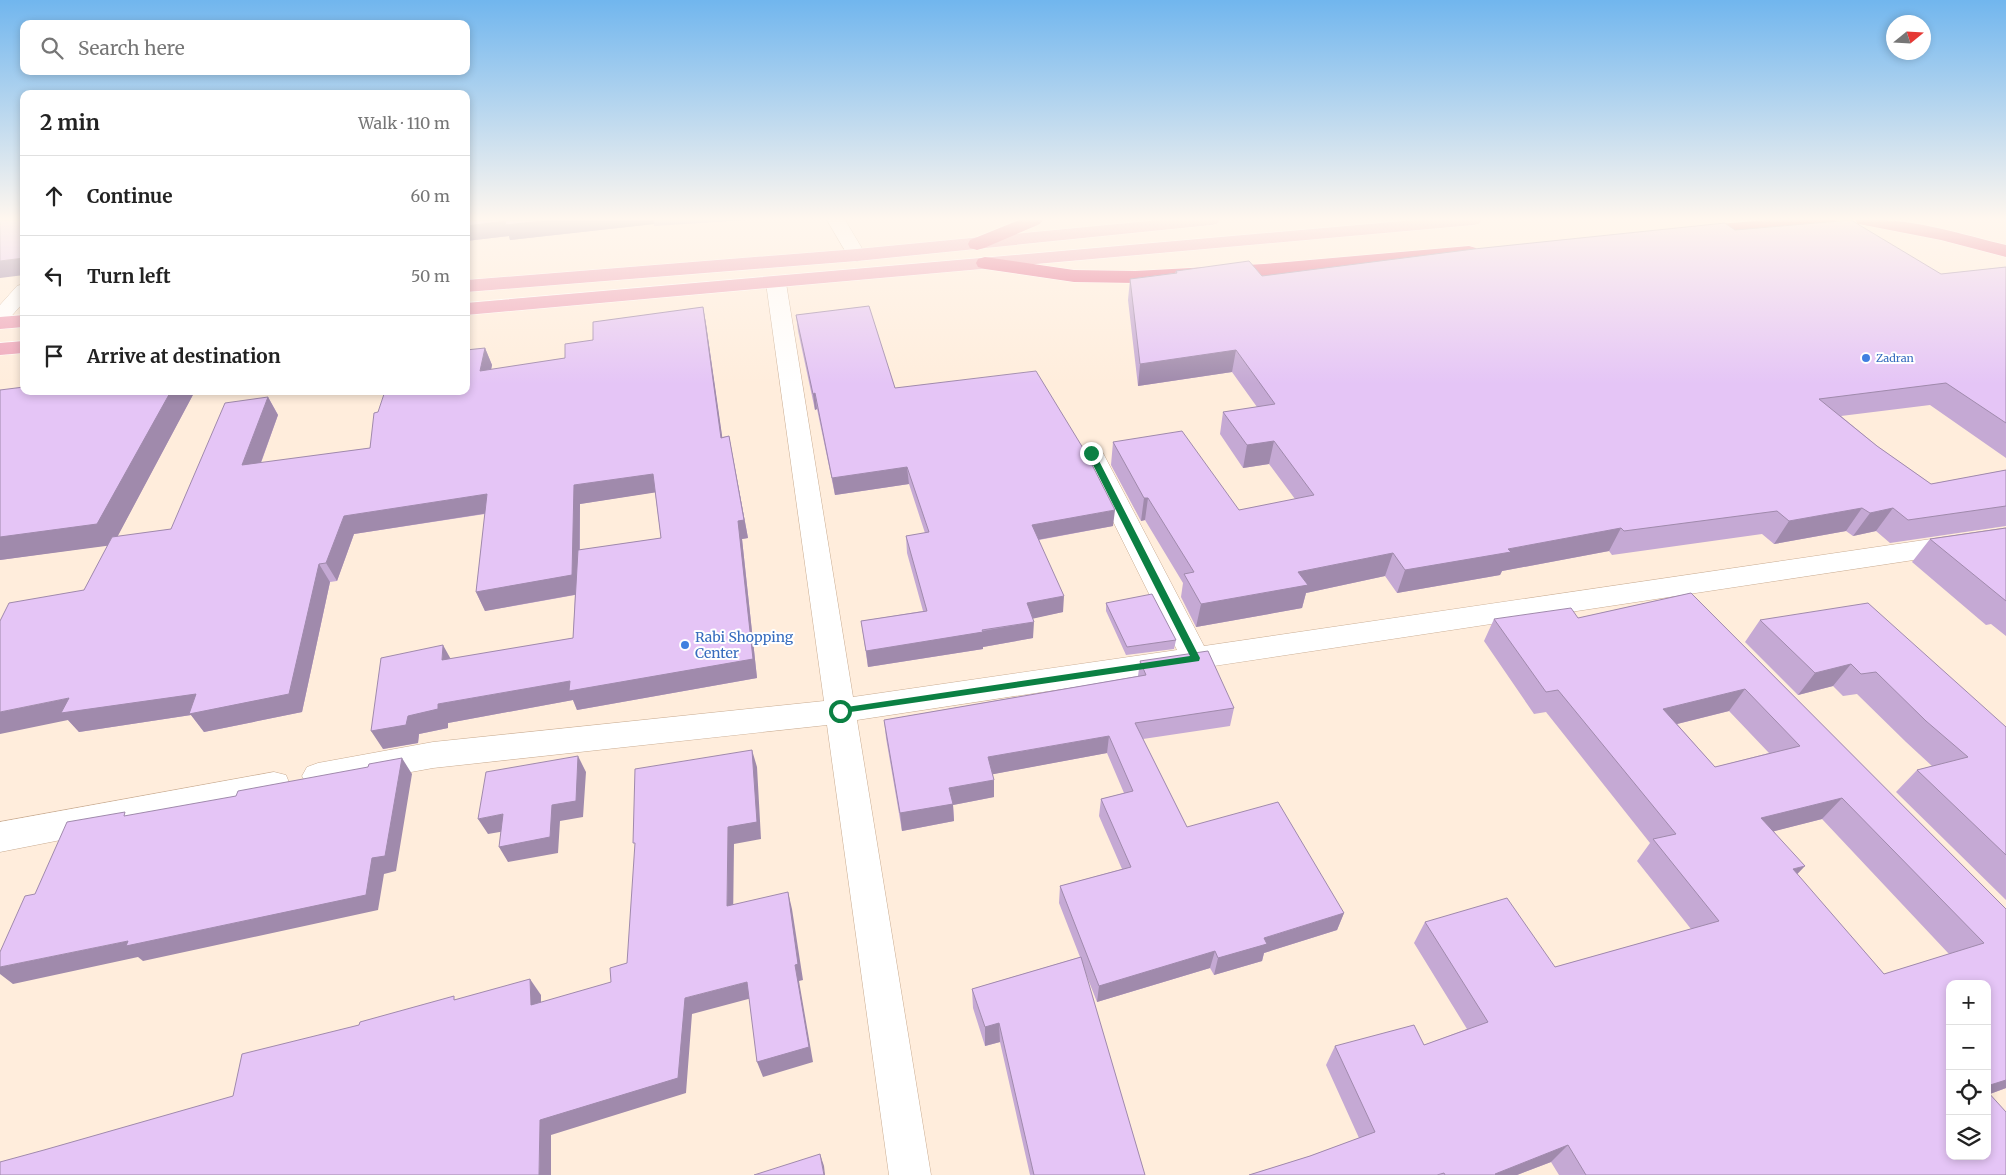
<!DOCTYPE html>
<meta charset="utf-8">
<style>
body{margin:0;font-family:Merriweather,serif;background:#f6f6f6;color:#222}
.controls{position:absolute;right:15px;bottom:15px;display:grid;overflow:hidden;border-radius:10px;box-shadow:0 2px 8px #0003}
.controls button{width:45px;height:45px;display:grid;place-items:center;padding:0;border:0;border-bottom:1px solid #e0e0e0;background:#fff;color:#222;font:25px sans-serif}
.compass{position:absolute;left:1886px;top:15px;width:45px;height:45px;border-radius:50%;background:#fff;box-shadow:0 2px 8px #0003;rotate:72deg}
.stop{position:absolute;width:15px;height:15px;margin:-11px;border:4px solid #0b8043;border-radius:50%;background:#fff}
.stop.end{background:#0b8043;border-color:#fff;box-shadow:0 1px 5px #0008}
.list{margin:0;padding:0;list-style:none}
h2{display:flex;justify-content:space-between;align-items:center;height:65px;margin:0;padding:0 20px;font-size:21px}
h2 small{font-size:16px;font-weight:400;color:#767676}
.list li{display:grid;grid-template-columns:32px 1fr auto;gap:15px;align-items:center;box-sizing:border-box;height:80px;padding:0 20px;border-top:1px solid #e0e0e0}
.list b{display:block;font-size:19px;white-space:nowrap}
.list em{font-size:16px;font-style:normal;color:#767676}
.icon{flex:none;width:28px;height:28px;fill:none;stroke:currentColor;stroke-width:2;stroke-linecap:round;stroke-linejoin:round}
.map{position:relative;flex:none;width:2006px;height:1175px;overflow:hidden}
.search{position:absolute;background:#fff;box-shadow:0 2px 8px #0003;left:20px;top:20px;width:450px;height:55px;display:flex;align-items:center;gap:12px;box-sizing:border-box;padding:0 18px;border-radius:10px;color:#767676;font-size:19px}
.panel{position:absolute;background:#fff;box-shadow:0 2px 8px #0003;left:20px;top:90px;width:450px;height:305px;border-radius:10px}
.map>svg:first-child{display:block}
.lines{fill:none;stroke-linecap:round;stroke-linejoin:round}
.street-casing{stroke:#c9ac92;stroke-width:1}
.primary-casing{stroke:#fff;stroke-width:1}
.highway-casing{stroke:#fff;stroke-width:1}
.street{fill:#fff;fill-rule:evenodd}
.primary{fill:#eea4b9;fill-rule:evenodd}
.highway{fill:#e2678b;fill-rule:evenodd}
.wall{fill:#c5a9d4;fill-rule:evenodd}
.shaded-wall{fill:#a08aac}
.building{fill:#e5c5f6;stroke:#a08aac;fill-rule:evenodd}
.route{fill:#0b8043}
.shop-dot{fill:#3f7fe0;stroke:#fff;stroke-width:2}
.labels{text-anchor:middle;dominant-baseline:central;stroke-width:4;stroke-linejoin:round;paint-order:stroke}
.far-shop-label{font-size:11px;fill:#366cbe;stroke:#fff;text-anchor:start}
.shop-label{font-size:14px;fill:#366cbe;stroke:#fff;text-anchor:start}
</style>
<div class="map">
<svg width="2006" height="1175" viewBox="0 0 2006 1175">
<rect width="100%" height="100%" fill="#ffeddc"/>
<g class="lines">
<defs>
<path id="street" d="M 827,220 L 845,220 L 866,255 L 864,259 L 857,261 L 850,259 Z
M 776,277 L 783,279 L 786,283 L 853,697 L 1177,650 L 1079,453 L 1083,448 L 1091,446 L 1099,448 L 1103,453 L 1204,646 L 2006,528 L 2006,546 L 857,720 L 931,1175 L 889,1175 L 827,725 L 433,768 L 318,789 L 307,785 L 302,776 L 307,767 L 318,763 L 433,742 L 824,701 L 766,283 L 769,279 Z
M 24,284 L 24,302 L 7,321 L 0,323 L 0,305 L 17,286 Z
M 274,772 L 286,775 L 290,785 L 286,795 L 274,798 L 0,852 L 0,822 Z"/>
<path id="primary" d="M 1159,220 L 1220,220 L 1217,224 L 1211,225 L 857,261 L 466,292 L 466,280 L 857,249 Z
M 1415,220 L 1482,220 L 1479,224 L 1473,225 L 466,315 L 466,303 Z
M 24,315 L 24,327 L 0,329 L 0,317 Z
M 24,341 L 24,353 L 0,355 L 0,343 Z"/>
<path id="highway" d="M 1019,220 L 1043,220 L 1040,224 L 984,248 L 977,250 L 970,248 L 968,244 L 970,240 Z
M 1766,220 L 1836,220 L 1833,224 L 1827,225 L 1696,236 L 1690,235 L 1687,231 L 1690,227 L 1696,226 Z
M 1855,220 C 1906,216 1957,233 2006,245 L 2006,257 L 1941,240 L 1864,225 L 1858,224 Z
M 1469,246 L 1476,248 L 1478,252 L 1476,256 L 1264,276 L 1135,283 L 1074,282 L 985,269 L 978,267 L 976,263 L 978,259 L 985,257 L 1074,270 L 1135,271 L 1264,264 Z"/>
</defs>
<!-- street casing -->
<use href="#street" class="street-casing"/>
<!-- primary casing -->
<use href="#primary" class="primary-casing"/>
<!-- highway casing -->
<use href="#highway" class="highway-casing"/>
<!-- street -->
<use href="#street" class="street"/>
<!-- primary -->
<use href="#primary" class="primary"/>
<!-- highway -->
<use href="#highway" class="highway"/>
</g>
<!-- wall -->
<path class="wall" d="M 466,220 L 746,220 L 654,226 L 654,224 L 510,240 L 509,236 L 466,241 Z
M 1735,230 L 1941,274 L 2006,267 L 2006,458 L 1930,405 L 1841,416 L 1877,446 L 1931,484 L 2006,470 L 2006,526 L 1890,543 L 1876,531 L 1853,536 L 1846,531 L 1774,544 L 1762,534 L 1612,555 L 1609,551 L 1502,571 L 1500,575 L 1397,593 L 1385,576 L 1306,593 L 1302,608 L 1196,627 L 1181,597 L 1183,583 L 1145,520 L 1141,521 L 1111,465 L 1113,442 L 1239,510 L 1295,499 L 1269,464 L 1243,468 L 1220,434 L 1223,412 L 1257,407 L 1232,372 L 1138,386 L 1128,300 L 1130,279 L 1175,273 L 1176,271 L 1262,276 Z
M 703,307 L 706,324 L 722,437 L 729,436 L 748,538 L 742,539 L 757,678 L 577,710 L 573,700 L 448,723 L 448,728 L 419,734 L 418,743 L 383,749 L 451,659 L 573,638 L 575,595 L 485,611 L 476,592 L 485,514 L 354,534 L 337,581 L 330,582 L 302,712 L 204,732 L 191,715 L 79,732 L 68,720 L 84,590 L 108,545 L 0,560 L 0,390 L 24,391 L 195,391 L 117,537 L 171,529 L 268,397 L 278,415 L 261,463 L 370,448 L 378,412 L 485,348 L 492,365 L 491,370 L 565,358 L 593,340 ZM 655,492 L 661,538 L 580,550 L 580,504 Z
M 796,315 L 895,388 L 1113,526 L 1039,540 L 1063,612 L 1033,618 L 1033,638 L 983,647 L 983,649 L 868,667 L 861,621 L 923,611 L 907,553 L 906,536 L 925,533 L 909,484 L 835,495 L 817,409 L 815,410 L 798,331 Z
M 2006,528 L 2006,636 L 1991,624 L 1986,625 L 1912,562 L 1930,539 Z
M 1691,593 L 2006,909 L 2006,1088 L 1990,1094 L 2006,1175 L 1559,1175 L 1551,1162 L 1517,1175 L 1249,1175 L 1310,1156 L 1359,1138 L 1326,1065 L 1335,1046 L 1424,1045 L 1467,1029 L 1414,943 L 1425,922 L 1555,967 L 1691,929 L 1637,861 L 1650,843 L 1546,712 L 1534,714 L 1484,641 L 1494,619 L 1578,618 ZM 1729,711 L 1769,753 L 1715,767 L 1677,724 ZM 1822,819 L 1949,954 L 1884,974 L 1797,875 L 1774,831 Z
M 1106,603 L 1176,640 L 1174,649 L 1126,655 L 1106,611 Z
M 1760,620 L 2006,727 L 2006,900 L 1896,792 L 1917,770 L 1932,766 L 1906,742 L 1857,694 L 1843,696 L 1833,686 L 1798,695 L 1745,642 Z
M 1140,661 L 1234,708 L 1230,726 L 1143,739 L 1187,827 L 1344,913 L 1337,930 L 1264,953 L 1262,961 L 1214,975 L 1210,968 L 1097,1002 L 1084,969 L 1145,1175 L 1030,1175 L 1000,1042 L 985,1046 L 973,1008 L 972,989 L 1080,957 L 1059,903 L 1060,886 L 1122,869 L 1099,816 L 1101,799 L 1124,793 L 1107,753 L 993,774 L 994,797 L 953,805 L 954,821 L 902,831 L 886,738 L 884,720 L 1138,676 Z"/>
<!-- shaded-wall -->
<path class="shaded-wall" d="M 552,220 L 653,220 L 654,224 L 510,240 L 509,236 L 466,241 L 466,226 L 506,221 Z
M 24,258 L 24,275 L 0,278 L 0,261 Z
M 703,307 L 706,324 L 725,456 L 721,438 Z
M 485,348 L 492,365 L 487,389 L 480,371 Z
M 1236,350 L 1232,372 L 1138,386 L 1140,364 Z
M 171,391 L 195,391 L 113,545 L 0,560 L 0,537 Z
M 815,393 L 817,409 L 815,410 L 813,394 Z
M 268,397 L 278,415 L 253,484 L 242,465 Z
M 729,436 L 748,538 L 742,539 L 757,678 L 577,710 L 573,700 L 448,723 L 448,728 L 419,734 L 418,743 L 383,749 L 371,731 L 438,704 L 570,681 Z
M 1274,441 L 1269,464 L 1243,468 L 1247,445 Z
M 907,467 L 909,484 L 835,495 L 832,478 Z
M 653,474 L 658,492 L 580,504 L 579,594 L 485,611 L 476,592 L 574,485 Z
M 487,494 L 495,512 L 354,534 L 337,581 L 326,563 L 344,516 Z
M 1144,498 L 1148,498 L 1145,520 L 1141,521 Z
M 1862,508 L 1846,531 L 1774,544 L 1789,521 Z
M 1893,508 L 1876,531 L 1853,536 L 1870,513 Z
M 1115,510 L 1113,526 L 1031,541 L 1032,525 Z
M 1621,528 L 1609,551 L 1502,571 L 1500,575 L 1397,593 L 1405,570 L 1508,549 Z
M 1393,553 L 1385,576 L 1306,593 L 1302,608 L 1196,627 L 1201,604 L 1298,572 Z
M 319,564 L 330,582 L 302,712 L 204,732 L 191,715 L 79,732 L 68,720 L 0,734 L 0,712 L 69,698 Z
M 1064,596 L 1063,612 L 1027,620 L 1027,603 Z
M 1034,622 L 1033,638 L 983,647 L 983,649 L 868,667 L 866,651 Z
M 443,645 L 453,663 L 442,660 Z
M 1851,664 L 1833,686 L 1798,695 L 1815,673 Z
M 1745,689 L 1729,711 L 1649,731 L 1663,709 Z
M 1109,736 L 1107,753 L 989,775 L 988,757 Z
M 752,750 L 757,767 L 761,839 L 734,844 L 733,923 L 727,906 L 728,827 Z
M 578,756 L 586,772 L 583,817 L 560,821 L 558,853 L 508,862 L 499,847 L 552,805 Z
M 402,758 L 412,774 L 396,871 L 384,874 L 378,910 L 143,961 L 138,957 L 13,984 L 0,974 L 0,967 L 128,941 L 372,858 Z
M 994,780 L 994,797 L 953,805 L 954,821 L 902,831 L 900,813 L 949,788 Z
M 1842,798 L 1822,819 L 1743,839 L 1761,818 Z
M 503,814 L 512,830 L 488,834 L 478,819 Z
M 1805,866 L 1785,887 L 1793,869 Z
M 788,892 L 792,909 L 803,980 L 799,981 L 813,1062 L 763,1077 L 757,1062 L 795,965 Z
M 1344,913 L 1337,930 L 1264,953 L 1262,961 L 1214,975 L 1218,958 L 1264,938 Z
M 1215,951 L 1210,968 L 1097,1002 L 1099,986 Z
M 530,979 L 541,995 L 541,1020 L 531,1005 Z
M 747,982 L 752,998 L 692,1014 L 686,1093 L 551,1135 L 551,1175 L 539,1175 L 540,1120 L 685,998 Z
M 999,1023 L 1000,1042 L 985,1046 L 985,1027 Z
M 2006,1080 L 2006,1088 L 1987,1095 L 1987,1086 Z
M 1568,1145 L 1551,1162 L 1517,1175 L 1493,1175 L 1495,1174 Z
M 820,1154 L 824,1166 L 825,1175 L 824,1175 Z"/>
<!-- building -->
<path class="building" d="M 0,220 L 24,220 L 24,258 L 0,261 Z
M 466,220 L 552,220 L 505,225 L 506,221 L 466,226 Z
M 1851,220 L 1941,274 L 2006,267 L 2006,423 L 1946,383 L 1819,399 L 1877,446 L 1931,484 L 2006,470 L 2006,506 L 1908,520 L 1893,508 L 1870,513 L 1862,508 L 1789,521 L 1777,511 L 1624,531 L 1621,528 L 1508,549 L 1511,552 L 1405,570 L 1393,553 L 1298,572 L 1308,585 L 1201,604 L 1184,574 L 1194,572 L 1148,498 L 1144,498 L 1113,442 L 1182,431 L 1239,510 L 1314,495 L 1274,441 L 1247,445 L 1223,412 L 1275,404 L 1236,350 L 1140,364 L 1130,279 L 1177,273 L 1176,271 L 1249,261 L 1262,276 L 1474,249 L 1725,223 L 1735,230 Z
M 869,306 L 895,388 L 1036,371 L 1086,453 L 1115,510 L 1032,525 L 1064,596 L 1027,603 L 1034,622 L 982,630 L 983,632 L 866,651 L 861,621 L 927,611 L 906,536 L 929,532 L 907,467 L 832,478 L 815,393 L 813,394 L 796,315 Z
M 703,307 L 721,438 L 729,436 L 744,520 L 738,521 L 753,659 L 569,691 L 570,681 L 438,704 L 438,709 L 408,716 L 406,725 L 371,731 L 381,658 L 443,645 L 442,660 L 573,638 L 578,550 L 661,538 L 653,474 L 574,485 L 572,575 L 476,592 L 487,494 L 344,516 L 326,563 L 319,564 L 289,694 L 189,714 L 196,694 L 61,713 L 69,698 L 0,712 L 0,621 L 9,603 L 84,590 L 112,537 L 171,529 L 225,403 L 268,397 L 242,465 L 370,448 L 374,413 L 378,412 L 385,391 L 466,391 L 466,350 L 485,348 L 480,371 L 565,358 L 565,344 L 593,340 L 593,322 Z
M 24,387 L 24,391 L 171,391 L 97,524 L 0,537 L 0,390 Z
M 2006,528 L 2006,601 L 1930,539 Z
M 1691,593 L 2006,909 L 2006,1080 L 1987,1086 L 1987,984 L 1950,984 L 1950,1156 L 1987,1156 L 1987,1091 L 2006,1112 L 2006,1175 L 1586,1175 L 1568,1145 L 1495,1174 L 1496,1175 L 1445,1175 L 1444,1173 L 1437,1175 L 1249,1175 L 1310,1156 L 1375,1132 L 1335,1046 L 1414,1025 L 1424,1045 L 1488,1022 L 1425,922 L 1507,898 L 1555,967 L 1719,921 L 1653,839 L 1676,834 L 1558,690 L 1546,692 L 1494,619 L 1571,608 L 1578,618 ZM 1745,689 L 1800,746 L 1715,767 L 1663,709 ZM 1842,798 L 1984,943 L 1884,974 L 1793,869 L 1805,866 L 1761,818 Z
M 1152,594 L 1176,640 L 1127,647 L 1106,603 Z
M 1868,603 L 2006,727 L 2006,855 L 1917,770 L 1968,757 L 1926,721 L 1876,672 L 1861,674 L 1851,664 L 1815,673 L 1760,620 Z
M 1208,651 L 1234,708 L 1135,723 L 1187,827 L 1278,802 L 1344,913 L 1264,938 L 1267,944 L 1218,958 L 1215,951 L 1099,986 L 1060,886 L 1131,867 L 1101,799 L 1133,791 L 1109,736 L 988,757 L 994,780 L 949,788 L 953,804 L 900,813 L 884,720 L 1146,675 L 1140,661 Z
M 752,750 L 757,822 L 728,827 L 727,906 L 788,892 L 798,964 L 795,965 L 809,1047 L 757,1062 L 747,982 L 685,998 L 678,1078 L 540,1120 L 539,1175 L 0,1175 L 0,1162 L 44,1150 L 233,1096 L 242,1054 L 359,1025 L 360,1022 L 454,996 L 454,1000 L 530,979 L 531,1005 L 611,982 L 610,968 L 627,963 L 635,843 L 633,843 L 635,769 Z
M 578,756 L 576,801 L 552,805 L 550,837 L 499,847 L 503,814 L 478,819 L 486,772 Z
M 402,758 L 385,856 L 372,858 L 366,895 L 126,946 L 128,941 L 0,967 L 0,952 L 25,896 L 35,894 L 67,822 L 125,812 L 124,816 L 236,796 L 238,791 L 368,767 L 369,764 Z
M 1081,957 L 1145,1175 L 1034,1175 L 999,1023 L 985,1027 L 972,989 Z
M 820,1154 L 824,1175 L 754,1175 Z"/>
<!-- sky -->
<linearGradient id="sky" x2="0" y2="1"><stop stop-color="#71b6ee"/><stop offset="0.57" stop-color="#fff7ef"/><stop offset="1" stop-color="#fff7ef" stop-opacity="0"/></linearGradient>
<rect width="2006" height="384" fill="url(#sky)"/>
<!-- route -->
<path class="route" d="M 1088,451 L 1095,453 L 1200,658 L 1199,661 L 837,714 L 836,711 L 840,708 L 1190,656 L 1087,453 Z"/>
<!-- markers -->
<g class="shop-dot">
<circle cx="1866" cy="358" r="5"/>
<circle cx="685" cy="645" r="5"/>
</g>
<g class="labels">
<!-- far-shop labels -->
<g class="far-shop-label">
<text x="1876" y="358">Zadran</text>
</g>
<!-- shop labels -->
<g class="shop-label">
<text x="695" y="637">Rabi Shopping<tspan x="695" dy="16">Center</tspan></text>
</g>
</g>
</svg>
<div class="controls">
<button>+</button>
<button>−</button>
<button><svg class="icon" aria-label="locate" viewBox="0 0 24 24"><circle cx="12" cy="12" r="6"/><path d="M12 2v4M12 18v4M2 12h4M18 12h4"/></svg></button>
<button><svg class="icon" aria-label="layers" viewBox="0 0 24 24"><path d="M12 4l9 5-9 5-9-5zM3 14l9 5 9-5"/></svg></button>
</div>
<svg class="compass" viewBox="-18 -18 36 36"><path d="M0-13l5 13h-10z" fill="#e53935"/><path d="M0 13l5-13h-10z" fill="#767676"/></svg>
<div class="stop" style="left:840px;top:711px"></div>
<div class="stop end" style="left:1091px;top:453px"></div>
<div class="search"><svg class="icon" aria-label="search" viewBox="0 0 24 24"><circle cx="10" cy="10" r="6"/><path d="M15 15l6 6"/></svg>Search here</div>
<section class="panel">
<h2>2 min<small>Walk · 110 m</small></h2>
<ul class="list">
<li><svg class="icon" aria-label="ahead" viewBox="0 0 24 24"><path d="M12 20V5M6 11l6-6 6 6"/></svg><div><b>Continue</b></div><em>60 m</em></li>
<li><svg class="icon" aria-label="left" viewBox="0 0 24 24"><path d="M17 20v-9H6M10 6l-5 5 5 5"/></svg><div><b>Turn left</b></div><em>50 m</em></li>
<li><svg class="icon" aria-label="arrive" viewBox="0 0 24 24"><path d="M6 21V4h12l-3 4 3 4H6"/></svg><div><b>Arrive at destination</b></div></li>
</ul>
</section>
</div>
